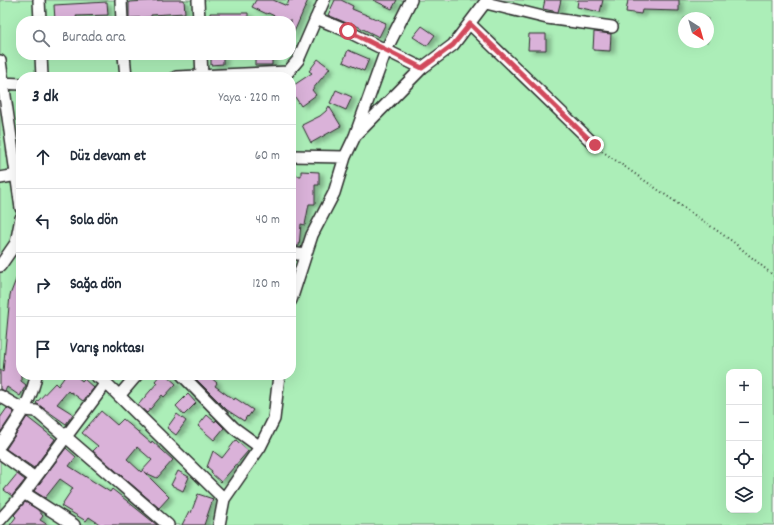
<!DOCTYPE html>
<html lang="tr">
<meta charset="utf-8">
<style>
body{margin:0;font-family:Dekko,sans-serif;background:#f6f6f7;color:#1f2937}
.controls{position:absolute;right:12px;bottom:12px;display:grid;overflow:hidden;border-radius:8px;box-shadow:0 4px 16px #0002}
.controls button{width:36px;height:36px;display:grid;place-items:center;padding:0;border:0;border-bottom:1px solid #e0e1e3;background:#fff;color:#1f2937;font:20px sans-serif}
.compass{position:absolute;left:678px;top:12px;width:36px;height:36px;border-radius:50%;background:#fff;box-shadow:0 4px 16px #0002;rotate:143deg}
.stop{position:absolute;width:12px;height:12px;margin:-9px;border:3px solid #d1495b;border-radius:50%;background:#fff}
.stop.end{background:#d1495b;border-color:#fff;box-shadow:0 1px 4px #0008}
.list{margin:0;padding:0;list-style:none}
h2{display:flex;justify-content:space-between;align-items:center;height:52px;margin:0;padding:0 16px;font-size:17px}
h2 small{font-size:13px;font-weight:400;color:#747a83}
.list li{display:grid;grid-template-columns:26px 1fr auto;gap:12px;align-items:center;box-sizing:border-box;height:64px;padding:0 16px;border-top:1px solid #e0e1e3}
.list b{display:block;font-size:15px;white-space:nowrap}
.list em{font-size:13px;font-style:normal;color:#747a83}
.icon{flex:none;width:22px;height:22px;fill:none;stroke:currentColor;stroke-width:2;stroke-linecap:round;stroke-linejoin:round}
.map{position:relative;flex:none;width:774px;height:525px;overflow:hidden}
.search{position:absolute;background:#fff;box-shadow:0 4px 16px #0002;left:16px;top:16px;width:280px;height:44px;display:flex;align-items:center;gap:10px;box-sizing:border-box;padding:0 14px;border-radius:16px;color:#747a83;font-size:15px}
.panel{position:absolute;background:#fff;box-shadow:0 4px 16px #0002;left:16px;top:72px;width:280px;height:308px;border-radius:16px}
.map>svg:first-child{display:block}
.green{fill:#aceeb8;stroke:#6c8c72;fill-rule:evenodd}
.building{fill:#dab2d9;stroke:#2b2b2b;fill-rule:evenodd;filter:url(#shadow)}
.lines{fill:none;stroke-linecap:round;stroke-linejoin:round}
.minor-casing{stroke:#2b2b2b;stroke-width:14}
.path{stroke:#2b2b2b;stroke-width:2;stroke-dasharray:1 3;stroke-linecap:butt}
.minor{stroke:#fff;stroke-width:11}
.route{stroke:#d1495b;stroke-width:5}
</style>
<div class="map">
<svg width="774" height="525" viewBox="0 0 774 525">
<defs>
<filter id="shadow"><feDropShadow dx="4.5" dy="2.5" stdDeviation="2" flood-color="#0004"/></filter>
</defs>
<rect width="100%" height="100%" fill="#fff"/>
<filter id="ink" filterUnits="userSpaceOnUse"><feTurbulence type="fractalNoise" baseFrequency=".025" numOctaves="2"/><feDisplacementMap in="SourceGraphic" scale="8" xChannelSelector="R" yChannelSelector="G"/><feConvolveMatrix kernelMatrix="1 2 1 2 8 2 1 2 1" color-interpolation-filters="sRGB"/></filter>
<g filter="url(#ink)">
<!-- green -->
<path class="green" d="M 0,0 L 774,0 L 774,525 L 0,525 ZM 684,18 L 708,18 L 708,42 L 684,42 ZM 21,21 L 291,21 L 291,55 L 21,55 ZM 21,77 L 291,77 L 291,375 L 21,375 ZM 729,372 L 759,372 L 759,510 L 729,510 Z"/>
<!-- building -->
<path class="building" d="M 164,0 L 184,0 L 185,13 L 151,15 L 151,17 L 129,18 L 129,2 Z
M 256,0 L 273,0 L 287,6 L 289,0 L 308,0 L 291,39 L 291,21 L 286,21 L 268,13 L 267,14 L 252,7 Z
M 335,0 L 341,0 L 353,6 L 352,9 L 386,23 L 379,37 L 351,23 L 351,25 L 328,15 Z
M 373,0 L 397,0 L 392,9 Z
M 545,0 L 561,0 L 558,12 L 543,9 Z
M 578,0 L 603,0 L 600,12 L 577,7 Z
M 628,0 L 679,0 L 679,11 L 642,10 L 641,14 L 626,12 Z
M 107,2 L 108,15 L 76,16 L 77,19 L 55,20 L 54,5 Z
M 210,13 L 248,13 L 248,21 L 210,21 Z
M 422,26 L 435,35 L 427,46 L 413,37 Z
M 594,32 L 611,34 L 610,51 L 593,50 Z
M 529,34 L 546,34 L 546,50 L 528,50 Z
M 348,50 L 369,59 L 364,71 L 343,62 Z
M 211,55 L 223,55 L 223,64 L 211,65 Z
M 255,55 L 272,55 L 272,65 L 255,65 Z
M 318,59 L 330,68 L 312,90 L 316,95 L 301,106 L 291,91 L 291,87 L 312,73 L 309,71 Z
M 336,90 L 352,97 L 346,110 L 330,103 Z
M 329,106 L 341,126 L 311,143 L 302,125 L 320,116 L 326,111 Z
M 301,171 L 319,172 L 319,185 L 315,185 L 315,204 L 309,204 L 305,225 L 301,224 L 299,246 L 291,246 L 291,175 L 301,176 Z
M 20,269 L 21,381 L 26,385 L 20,396 L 7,387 L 5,391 L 0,389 L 0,370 L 3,372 L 10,295 Z
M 66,375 L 75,375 L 82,381 L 84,379 L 94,388 L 83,401 L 71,392 L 70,393 L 68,391 L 57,404 L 73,414 L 66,424 L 36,403 L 55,383 L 58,386 Z
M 160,375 L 166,375 L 176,384 L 164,397 L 162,395 L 147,413 L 138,405 L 157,383 L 155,381 Z
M 192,375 L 208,375 L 217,383 L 215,386 L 234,400 L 235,398 L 253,410 L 248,417 L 247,416 L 244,421 L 227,410 Z
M 188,394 L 196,403 L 184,415 L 176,406 Z
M 7,408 L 14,412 L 0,433 L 0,418 Z
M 101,411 L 117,425 L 123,419 L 151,443 L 152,441 L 173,460 L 157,478 L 144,472 L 169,497 L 159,508 L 93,451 L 98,446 L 82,433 ZM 137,447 L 152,460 L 141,472 L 127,459 Z
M 177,414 L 186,421 L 176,435 L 167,428 Z
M 207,415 L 215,422 L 216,420 L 224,428 L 214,440 L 198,426 Z
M 27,417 L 55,439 L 34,468 L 6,449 Z
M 236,440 L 248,451 L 221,482 L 211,473 L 212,471 L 207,467 L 213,451 L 222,458 Z
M 66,448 L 76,457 L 69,466 L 110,492 L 112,489 L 157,525 L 101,525 L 89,517 L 86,521 L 61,506 L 73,488 L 60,479 L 45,498 L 34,491 Z
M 178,471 L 189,477 L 183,491 L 171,485 Z
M 17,474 L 25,480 L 12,496 L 4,490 Z
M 198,494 L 213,499 L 204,525 L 182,525 L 189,511 L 191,513 Z
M 25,502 L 37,509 L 43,516 L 40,520 L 48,525 L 10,525 L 16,517 L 14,515 Z"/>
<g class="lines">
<defs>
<path id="minor" d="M 39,0 L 40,21
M 121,0 L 122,21
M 198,0 L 199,21
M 486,3 L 547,18 L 612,27
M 316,18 L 347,31 L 422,68
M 470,24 L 595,145
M 41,55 L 42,77
M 124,55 L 126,77
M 201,55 L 202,77
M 0,61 L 21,208
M 176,77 L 288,72 L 298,60 L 324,0
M 0,83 L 21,84
M 357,134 L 422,68 L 453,45 L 487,0
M 291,156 L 345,157
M 0,178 L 17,175
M 291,253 L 305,255
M 0,266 L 16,243 L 21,218
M 291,300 L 312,235 L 334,193 L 345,157 L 355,136 L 386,50 L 411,0
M 95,375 L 106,383 L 224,499
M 182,375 L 234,428 L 260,447
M 0,396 L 24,410 L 36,411 L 168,525
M 119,396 L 137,375
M 0,445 C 15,423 32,402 36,375
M 0,453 L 35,478
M 24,493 L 74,525
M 0,520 L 24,493 L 106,383
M 219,525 L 224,499 L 260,447 L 274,419 L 279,375"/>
</defs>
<!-- minor casing -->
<use href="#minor" class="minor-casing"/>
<!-- path -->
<path class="path" d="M 602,151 L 732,241 L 774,276"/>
<!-- minor -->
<use href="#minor" class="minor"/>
</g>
</g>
<g class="lines" filter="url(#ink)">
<!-- route -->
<path class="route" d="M 348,31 L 422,68 L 453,45 L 470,24 L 595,145"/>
</g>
</svg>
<div class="controls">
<button>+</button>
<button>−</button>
<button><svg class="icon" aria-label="locate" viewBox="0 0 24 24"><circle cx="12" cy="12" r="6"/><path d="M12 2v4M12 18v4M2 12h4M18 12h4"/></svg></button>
<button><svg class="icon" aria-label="layers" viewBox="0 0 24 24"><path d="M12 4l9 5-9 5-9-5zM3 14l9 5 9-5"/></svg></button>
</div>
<svg class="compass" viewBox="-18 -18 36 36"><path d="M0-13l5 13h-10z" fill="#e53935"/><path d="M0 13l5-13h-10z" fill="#747a83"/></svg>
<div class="stop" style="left:348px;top:31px"></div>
<div class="stop end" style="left:595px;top:145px"></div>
<div class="search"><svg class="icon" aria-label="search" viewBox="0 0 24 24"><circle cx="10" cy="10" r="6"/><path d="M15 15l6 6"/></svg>Burada ara</div>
<section class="panel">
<h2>3 dk<small>Yaya · 220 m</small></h2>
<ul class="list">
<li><svg class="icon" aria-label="ahead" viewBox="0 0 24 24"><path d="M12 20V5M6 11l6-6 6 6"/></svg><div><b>Düz devam et</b></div><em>60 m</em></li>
<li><svg class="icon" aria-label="left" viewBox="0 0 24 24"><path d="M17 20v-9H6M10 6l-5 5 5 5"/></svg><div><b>Sola dön</b></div><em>40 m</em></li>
<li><svg class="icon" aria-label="right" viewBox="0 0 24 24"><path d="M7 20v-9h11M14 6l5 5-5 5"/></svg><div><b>Sağa dön</b></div><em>120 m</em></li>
<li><svg class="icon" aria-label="arrive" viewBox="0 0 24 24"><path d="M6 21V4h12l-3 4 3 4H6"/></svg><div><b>Varış noktası</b></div></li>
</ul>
</section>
</div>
